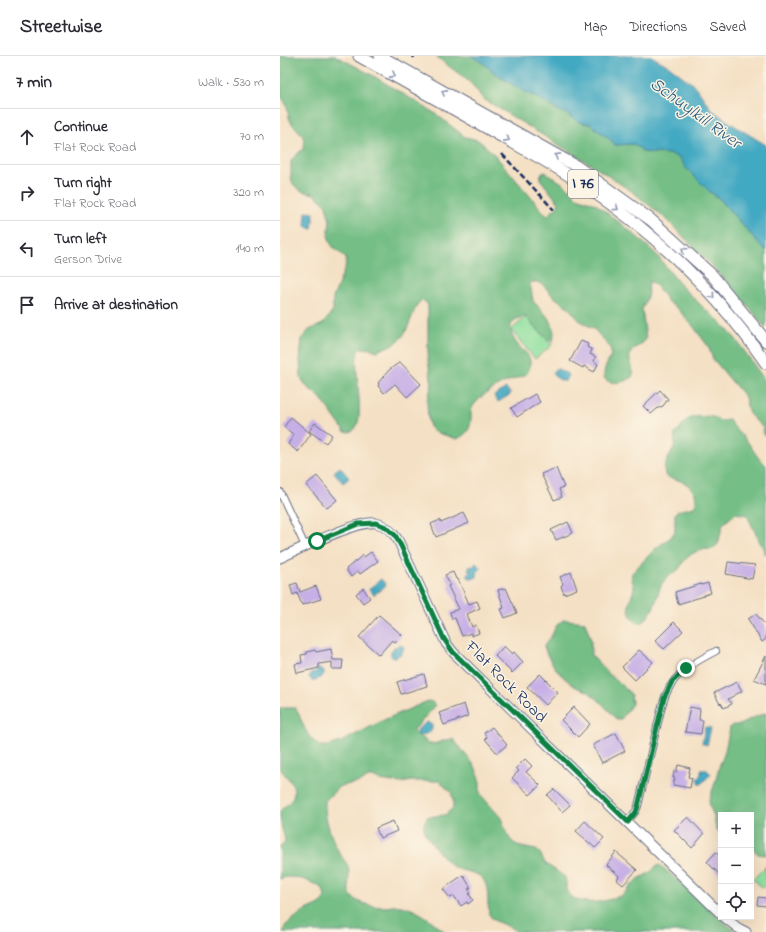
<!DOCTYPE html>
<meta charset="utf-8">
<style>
body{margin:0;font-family:"Indie Flower",sans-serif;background:#f7f7f7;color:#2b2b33}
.controls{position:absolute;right:12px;bottom:12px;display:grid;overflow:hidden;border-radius:0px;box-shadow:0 4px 16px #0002}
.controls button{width:36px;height:36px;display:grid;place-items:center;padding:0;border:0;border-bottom:1px solid #e1e1e2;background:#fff;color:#2b2b33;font:20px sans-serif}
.stop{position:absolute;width:12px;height:12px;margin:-9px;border:3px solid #0b8043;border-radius:50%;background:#fff}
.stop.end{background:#0b8043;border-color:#fff;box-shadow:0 1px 4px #0008}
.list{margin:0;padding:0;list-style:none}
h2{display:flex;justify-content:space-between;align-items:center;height:52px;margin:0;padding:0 16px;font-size:17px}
h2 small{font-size:13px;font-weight:400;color:#7c7c81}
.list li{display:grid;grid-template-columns:26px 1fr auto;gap:12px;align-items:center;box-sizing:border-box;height:56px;padding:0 16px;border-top:1px solid #e1e1e2}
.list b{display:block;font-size:15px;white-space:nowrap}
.list p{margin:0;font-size:13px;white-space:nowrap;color:#7c7c81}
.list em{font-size:13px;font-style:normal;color:#7c7c81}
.icon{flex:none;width:22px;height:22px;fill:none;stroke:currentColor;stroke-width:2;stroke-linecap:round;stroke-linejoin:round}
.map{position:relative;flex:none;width:486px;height:876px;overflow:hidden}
header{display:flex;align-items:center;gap:24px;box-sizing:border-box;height:56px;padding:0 20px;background:#fff;border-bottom:1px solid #e1e1e2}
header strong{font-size:19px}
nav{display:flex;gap:22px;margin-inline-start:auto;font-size:14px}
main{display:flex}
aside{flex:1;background:#fff}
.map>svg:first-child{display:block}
.green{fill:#90e09f;stroke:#56887e}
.forest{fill:#74be86;stroke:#487672}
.water{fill:#42a9c2;stroke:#2e6c90}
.building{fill:#c6afe6}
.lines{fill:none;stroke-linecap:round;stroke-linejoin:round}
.street-casing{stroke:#676d82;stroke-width:8}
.secondary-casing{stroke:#676d82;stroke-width:11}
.highway-casing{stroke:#676d82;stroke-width:13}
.street{stroke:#fff;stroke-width:6}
.secondary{stroke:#fff;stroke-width:9}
.highway{stroke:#fff;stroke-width:11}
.rail{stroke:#1b2f5e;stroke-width:2.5;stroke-dasharray:6 3;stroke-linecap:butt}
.oneway{stroke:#8d97ae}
.route{stroke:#0b8043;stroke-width:5}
.labels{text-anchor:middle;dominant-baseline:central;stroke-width:3;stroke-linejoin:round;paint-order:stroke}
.shield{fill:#fcf5e5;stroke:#5e6a86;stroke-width:1}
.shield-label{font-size:16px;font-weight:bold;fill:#1b2f5e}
.street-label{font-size:17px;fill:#1b2f5e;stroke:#fcf5e5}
.water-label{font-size:18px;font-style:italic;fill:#295a81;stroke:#fcf5e5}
</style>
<header>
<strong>Streetwise</strong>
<nav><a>Map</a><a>Directions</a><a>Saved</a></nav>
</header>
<main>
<aside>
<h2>7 min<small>Walk · 530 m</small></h2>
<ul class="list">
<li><svg class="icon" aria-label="ahead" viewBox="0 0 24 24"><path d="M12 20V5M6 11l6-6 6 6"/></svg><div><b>Continue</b><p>Flat Rock Road</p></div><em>70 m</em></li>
<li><svg class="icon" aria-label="right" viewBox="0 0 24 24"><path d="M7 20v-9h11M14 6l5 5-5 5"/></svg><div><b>Turn right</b><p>Flat Rock Road</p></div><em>320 m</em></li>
<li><svg class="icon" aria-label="left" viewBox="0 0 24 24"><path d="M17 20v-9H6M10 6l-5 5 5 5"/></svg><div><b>Turn left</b><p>Gerson Drive</p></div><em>140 m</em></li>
<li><svg class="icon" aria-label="arrive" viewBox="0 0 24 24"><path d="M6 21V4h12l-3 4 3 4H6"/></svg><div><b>Arrive at destination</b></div></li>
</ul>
</aside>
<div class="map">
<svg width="486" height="876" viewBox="0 0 486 876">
<rect width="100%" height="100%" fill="#fcf5e5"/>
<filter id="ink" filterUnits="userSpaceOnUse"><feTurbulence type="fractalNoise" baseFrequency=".025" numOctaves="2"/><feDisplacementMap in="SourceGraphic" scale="8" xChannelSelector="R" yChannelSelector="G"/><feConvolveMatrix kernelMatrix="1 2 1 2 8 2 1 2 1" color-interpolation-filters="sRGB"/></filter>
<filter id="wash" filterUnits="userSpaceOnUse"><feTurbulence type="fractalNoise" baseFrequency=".012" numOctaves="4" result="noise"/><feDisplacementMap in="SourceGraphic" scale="16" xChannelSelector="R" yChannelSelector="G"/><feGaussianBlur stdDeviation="0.9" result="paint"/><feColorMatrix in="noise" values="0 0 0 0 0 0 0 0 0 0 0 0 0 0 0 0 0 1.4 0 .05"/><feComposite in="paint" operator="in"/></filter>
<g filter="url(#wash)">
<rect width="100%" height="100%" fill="#f4e0c4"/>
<!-- green -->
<path class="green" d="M 246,261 L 272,289 L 255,303 L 231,274 Z
M 486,810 L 486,829 L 483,832 L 473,823 Z"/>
<!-- forest -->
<path class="forest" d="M 0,0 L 56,0 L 92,19 L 156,58 L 185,81 L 198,84 L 213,97 L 267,160 L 278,150 L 279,147 L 260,123 L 261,118 L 265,116 L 282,127 L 297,141 L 316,148 L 355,179 L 375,197 L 402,231 L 426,254 L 439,265 L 455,282 L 486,326 L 486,381 L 483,377 L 483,372 L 469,358 L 465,341 L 433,303 L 428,290 L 413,270 L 397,252 L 388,246 L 377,230 L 369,225 L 368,239 L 362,253 L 366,283 C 362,290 352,291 350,299 C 348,307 356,313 352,321 C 345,326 331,330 324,322 C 324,319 324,315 325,312 C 328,305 334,298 329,290 L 314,273 L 300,265 L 289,252 L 273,240 L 264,230 L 259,226 L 252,226 L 250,227 L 253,245 L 266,259 L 271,266 L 274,276 L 273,286 L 267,283 L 246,261 C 228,262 227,274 237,288 C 242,295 251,298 250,308 C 250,311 248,317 245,319 C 241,321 235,322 231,324 C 222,327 212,333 204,339 C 200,342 194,348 192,352 C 191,355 191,358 191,361 C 191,373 187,378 177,383 L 155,376 L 150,371 L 148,362 L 147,345 L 152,328 L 148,305 L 148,249 L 143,244 L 140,245 C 130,258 130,276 117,286 C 111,290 103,292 97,295 L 91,293 L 80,292 C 68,306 94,380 65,376 L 40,341 L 27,331 L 21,322 L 20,305 L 22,282 L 29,274 L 43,268 L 53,255 L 53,242 L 65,212 L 66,206 L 66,202 L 53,191 L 50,186 L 48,179 L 50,165 L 46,149 L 34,138 L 21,135 L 13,128 L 11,122 L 11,105 L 13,102 L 23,93 L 23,94 C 24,90 25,85 23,81 C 21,75 14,72 11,66 C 6,58 10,49 0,40 Z
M 156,0 L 191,0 L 202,6 L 217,19 L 245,36 L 256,41 L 279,55 L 287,58 L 299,66 L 310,68 L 332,85 L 335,89 L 354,88 L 364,96 L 391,98 L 400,102 L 406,112 L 429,135 L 441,144 L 450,155 L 486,195 L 486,272 L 444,222 L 385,162 L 354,137 L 318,113 L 202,42 C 192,23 171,14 156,0 Z
M 431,360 L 441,365 L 449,364 C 454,372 460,377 466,384 C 474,394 475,400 486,409 L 486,499 L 467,459 L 456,457 L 443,468 L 438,488 L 433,493 C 421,493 413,495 405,504 C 402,507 401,511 398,514 C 394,518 387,519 384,525 C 380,529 379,536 377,542 C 375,549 370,560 364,565 C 356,572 349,559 349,553 C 348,545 353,539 354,532 C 354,526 350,523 352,517 L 375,493 L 391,481 L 395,475 L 395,458 L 397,455 L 414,451 C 420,443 413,432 405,427 C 399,423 391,424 385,419 C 381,406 393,399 395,388 C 395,384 394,381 395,378 L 407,364 L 413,361 Z
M 283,564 L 288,564 L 305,566 L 311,584 L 311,599 L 329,618 L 351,638 L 352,648 L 341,663 L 336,663 C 328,653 320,645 310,637 C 306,634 300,633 296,631 C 282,622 268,606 264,590 L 272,579 L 276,570 Z
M 148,645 L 152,646 L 156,649 L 134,674 L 136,678 L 142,681 L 148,688 C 157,689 164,683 173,683 L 195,710 L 200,726 L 200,738 L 221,762 L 226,776 L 230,783 L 234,787 L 241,791 L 256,794 L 260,797 L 265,807 L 285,821 C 286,825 286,832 288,836 C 297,852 326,846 340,840 C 347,837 350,829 356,825 C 363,819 371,818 376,810 L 380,809 L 456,876 L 236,876 C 230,868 213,868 209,858 C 208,855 209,851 208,849 C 208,841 208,828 202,822 C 195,815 182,816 174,811 C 166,807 146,781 144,773 C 143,769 145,765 147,761 L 165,759 L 173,752 L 173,744 L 171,736 L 162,728 L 159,725 L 132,725 L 120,727 L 100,724 L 92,721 L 88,721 L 81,726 L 60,730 L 45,745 C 44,764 52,784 61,800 C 63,803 66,806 68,810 C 71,820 64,838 76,844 C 82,848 95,851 103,851 C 109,851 115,849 121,850 C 138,853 152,865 165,876 L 3,876 L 5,870 L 22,856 L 40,848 L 45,841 L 43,833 C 33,826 11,817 0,823 L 0,790 L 4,787 L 5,784 C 3,775 0,767 0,757 C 1,752 4,751 8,748 C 21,734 10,724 0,713 L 0,652 L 16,652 L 25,673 L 29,680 L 39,690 L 48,690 L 61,686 L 106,663 Z
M 486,657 L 486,799 L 478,798 C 467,790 471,771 471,759 L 441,759 L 441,776 L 436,774 L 434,760 L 430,751 L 429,744 L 435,727 L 440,708 L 444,699 L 450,672 L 452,669 L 460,669 L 470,663 Z"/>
<!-- water -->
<path class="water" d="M 191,0 L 371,0 L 389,10 L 414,29 L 432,54 L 450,67 L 486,89 L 486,195 L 450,155 L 441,144 L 429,135 L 406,112 L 400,102 L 391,98 L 364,96 L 354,88 L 335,89 L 332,85 L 310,68 L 299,66 L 287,58 L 279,55 L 256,41 L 245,36 L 217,19 L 202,6 Z
M 26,156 L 34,157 L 32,173 L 25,170 Z
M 278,313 L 289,319 L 286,325 L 282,325 L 274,320 L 273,316 L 275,313 Z
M 226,332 L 231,338 L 218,346 L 214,340 Z
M 60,411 L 69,422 L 63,427 L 54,416 Z
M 196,507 L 200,512 L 197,517 L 197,521 L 192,523 L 187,520 L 190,515 L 188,513 L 190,510 L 192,511 Z
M 101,523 L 106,529 L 94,539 L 89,533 Z
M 119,588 L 124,591 L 122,597 L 116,601 L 113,602 L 111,599 L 111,596 L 113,593 L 114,591 L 117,591 Z
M 37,613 L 40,613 L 44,615 L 44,618 C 41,622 36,625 31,624 L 29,621 L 30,618 L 36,616 Z
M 147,666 L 152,669 L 152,674 L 148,677 L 140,680 L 137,678 L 138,673 Z
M 425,671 L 431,672 L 427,689 L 422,687 Z
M 421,714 L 427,714 L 431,718 L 420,729 L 417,722 L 421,719 Z"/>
<g id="blocks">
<!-- building -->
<path class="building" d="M 301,285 L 308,288 L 307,291 L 312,294 L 310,298 L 316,301 L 314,305 L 318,308 L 314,316 L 304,310 L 303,312 L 290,305 Z
M 120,306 L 141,328 L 127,341 L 115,328 L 104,337 L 98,330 L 99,328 L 98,327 L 109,314 Z
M 380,334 L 388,343 L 383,350 L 378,352 L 371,358 L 363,350 Z
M 255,338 L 260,346 L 237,361 L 231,352 Z
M 11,361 L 31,378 L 18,396 L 8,388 L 14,379 L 4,371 Z
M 35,367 L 52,379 L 46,387 L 29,375 Z
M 276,412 L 284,431 L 279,433 L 282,441 L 274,444 L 261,418 Z
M 37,420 L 57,444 L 47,452 L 26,429 Z
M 184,457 L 189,467 L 156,481 L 151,468 L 160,464 L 161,467 Z
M 288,466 L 293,477 L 276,484 L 271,474 Z
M 91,496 L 98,505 L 80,518 L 78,515 L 71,521 L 66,513 L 83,499 L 84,501 Z
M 448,506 L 475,509 L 472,523 L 446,518 Z
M 173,516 L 176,523 L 178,523 L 189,548 L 197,545 L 200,552 L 187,558 L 192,571 L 196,569 L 199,577 L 192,580 L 191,577 L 182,580 L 175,562 L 172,563 L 170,556 L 179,553 L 168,530 L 170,529 L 165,519 Z
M 291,516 L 297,533 L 284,538 L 281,530 L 283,528 L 280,521 Z
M 17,527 L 20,536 L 36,530 L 41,543 L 22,549 L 17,537 L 13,539 L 10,529 Z
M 428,527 L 431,537 L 424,539 L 424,540 L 398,548 L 395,536 L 421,528 L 421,529 Z
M 83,532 L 90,542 L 83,547 L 76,538 Z
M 226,532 L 237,557 L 225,562 L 221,553 L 224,552 L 218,534 Z
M 476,558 L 486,570 L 486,583 L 482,586 L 468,563 Z
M 99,559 L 122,579 L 115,586 L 112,584 L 99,599 L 79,581 Z
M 394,566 L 403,575 L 384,593 L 375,585 Z
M 224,590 L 232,598 L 234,596 L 243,606 L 232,617 L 215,600 Z
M 51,593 L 53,604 L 63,604 L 62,613 L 52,613 L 52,606 L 39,608 L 39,612 L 17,617 L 15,608 L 22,607 L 21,599 L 27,598 L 27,596 L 35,594 L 36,596 Z
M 359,594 L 373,606 L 355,624 L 342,611 Z
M 486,600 L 486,628 L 474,623 Z
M 144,618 L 147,630 L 121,638 L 117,626 Z
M 260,618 L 278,636 L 266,649 L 247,631 Z
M 457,626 L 462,635 L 448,643 L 452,648 L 444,652 L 441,647 L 440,648 L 434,637 Z
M 184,648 L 188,660 L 164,669 L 159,657 Z
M 294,651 L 310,668 L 298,681 L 281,664 Z
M 410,651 L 420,653 L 419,664 L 423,664 L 421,678 L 405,676 Z
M 212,671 L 227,689 L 217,697 L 205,683 L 207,681 L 204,677 Z
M 336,677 L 345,695 L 322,707 L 313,689 Z
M 245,703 L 252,710 L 246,716 L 260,729 L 250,739 L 232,722 L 239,715 L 236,712 Z
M 398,709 L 410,712 L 408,721 L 412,722 L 410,732 L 393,729 L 395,722 L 393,722 L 394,715 L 396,716 Z
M 274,733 L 290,749 L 282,756 L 267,739 Z
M 408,761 L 424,778 L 412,792 L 394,774 Z
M 113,765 L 117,775 L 100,782 L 96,772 Z
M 305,765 L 324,783 L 315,792 L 296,775 Z
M 336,796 L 357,814 L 343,829 L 337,824 L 339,820 L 326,809 Z
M 436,796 L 441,801 L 441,820 L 427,806 Z
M 183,819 L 191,832 L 188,833 L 191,837 L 189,838 L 193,844 L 188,848 L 187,846 L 181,850 L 174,840 L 170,842 L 163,833 Z
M 478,841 L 486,842 L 486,850 L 477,849 Z"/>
</g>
</g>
<g filter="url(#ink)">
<use href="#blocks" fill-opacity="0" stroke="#676d82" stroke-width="1"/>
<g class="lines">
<defs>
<path id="street" d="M 0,436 L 25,490
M 347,766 L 356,755 L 358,750 L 382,650 C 390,619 409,609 436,595"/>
<path id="secondary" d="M 0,502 C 20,493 77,464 96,467 C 105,469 113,476 118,484 L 166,587 L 173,596 L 441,858
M 444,861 L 458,872 L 466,876"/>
<path id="highway" d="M 79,0 C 126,27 173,52 219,79 C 248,95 278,111 305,130 C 375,177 438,238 486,307
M 100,0 L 296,110 L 371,164 L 432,219 L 486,285"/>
</defs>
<!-- street casing -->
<use href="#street" class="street-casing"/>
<!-- secondary casing -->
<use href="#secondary" class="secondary-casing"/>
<!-- highway casing -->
<use href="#highway" class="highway-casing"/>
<!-- street -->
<use href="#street" class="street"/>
<!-- secondary -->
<use href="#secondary" class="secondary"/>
<!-- highway -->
<use href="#highway" class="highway"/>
<!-- rail -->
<path class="rail" d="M 133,0 L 134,2
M 222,98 L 274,154"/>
</g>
<!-- one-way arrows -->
<defs><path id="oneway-chevron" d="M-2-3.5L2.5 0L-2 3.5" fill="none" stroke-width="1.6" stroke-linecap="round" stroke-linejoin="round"/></defs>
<g class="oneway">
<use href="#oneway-chevron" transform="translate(113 19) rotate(29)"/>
<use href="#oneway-chevron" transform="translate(164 36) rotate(-151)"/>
<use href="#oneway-chevron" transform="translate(227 83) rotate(29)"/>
<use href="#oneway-chevron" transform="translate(277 100) rotate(-151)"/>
<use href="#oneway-chevron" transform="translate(336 152) rotate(37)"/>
<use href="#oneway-chevron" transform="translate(404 194) rotate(-138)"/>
<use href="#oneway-chevron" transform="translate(432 240) rotate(49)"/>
</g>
</g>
<g class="lines" filter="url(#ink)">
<!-- route -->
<path class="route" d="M 37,485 L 78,468 L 96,467 L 106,471 L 115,479 L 121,490 L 164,583 L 173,596 L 348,766 L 356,756 L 358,750 L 384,642 L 392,626 L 406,612"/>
</g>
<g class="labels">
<!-- shield labels -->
<rect class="shield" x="288" y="114" width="30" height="28" rx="3"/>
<g class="shield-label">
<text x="303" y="128">I 76</text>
</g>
<!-- street labels -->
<g class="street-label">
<text transform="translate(226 626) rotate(45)">Flat Rock Road</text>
</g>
<!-- water labels -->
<g class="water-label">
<text transform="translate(415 58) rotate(36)">Schuylkill River</text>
</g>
</g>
</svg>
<div class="controls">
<button>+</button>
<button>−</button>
<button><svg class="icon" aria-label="locate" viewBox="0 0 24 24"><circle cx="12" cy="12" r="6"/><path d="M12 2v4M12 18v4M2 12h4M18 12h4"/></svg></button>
</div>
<div class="stop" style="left:37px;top:485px"></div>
<div class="stop end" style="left:406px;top:612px"></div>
</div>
</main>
